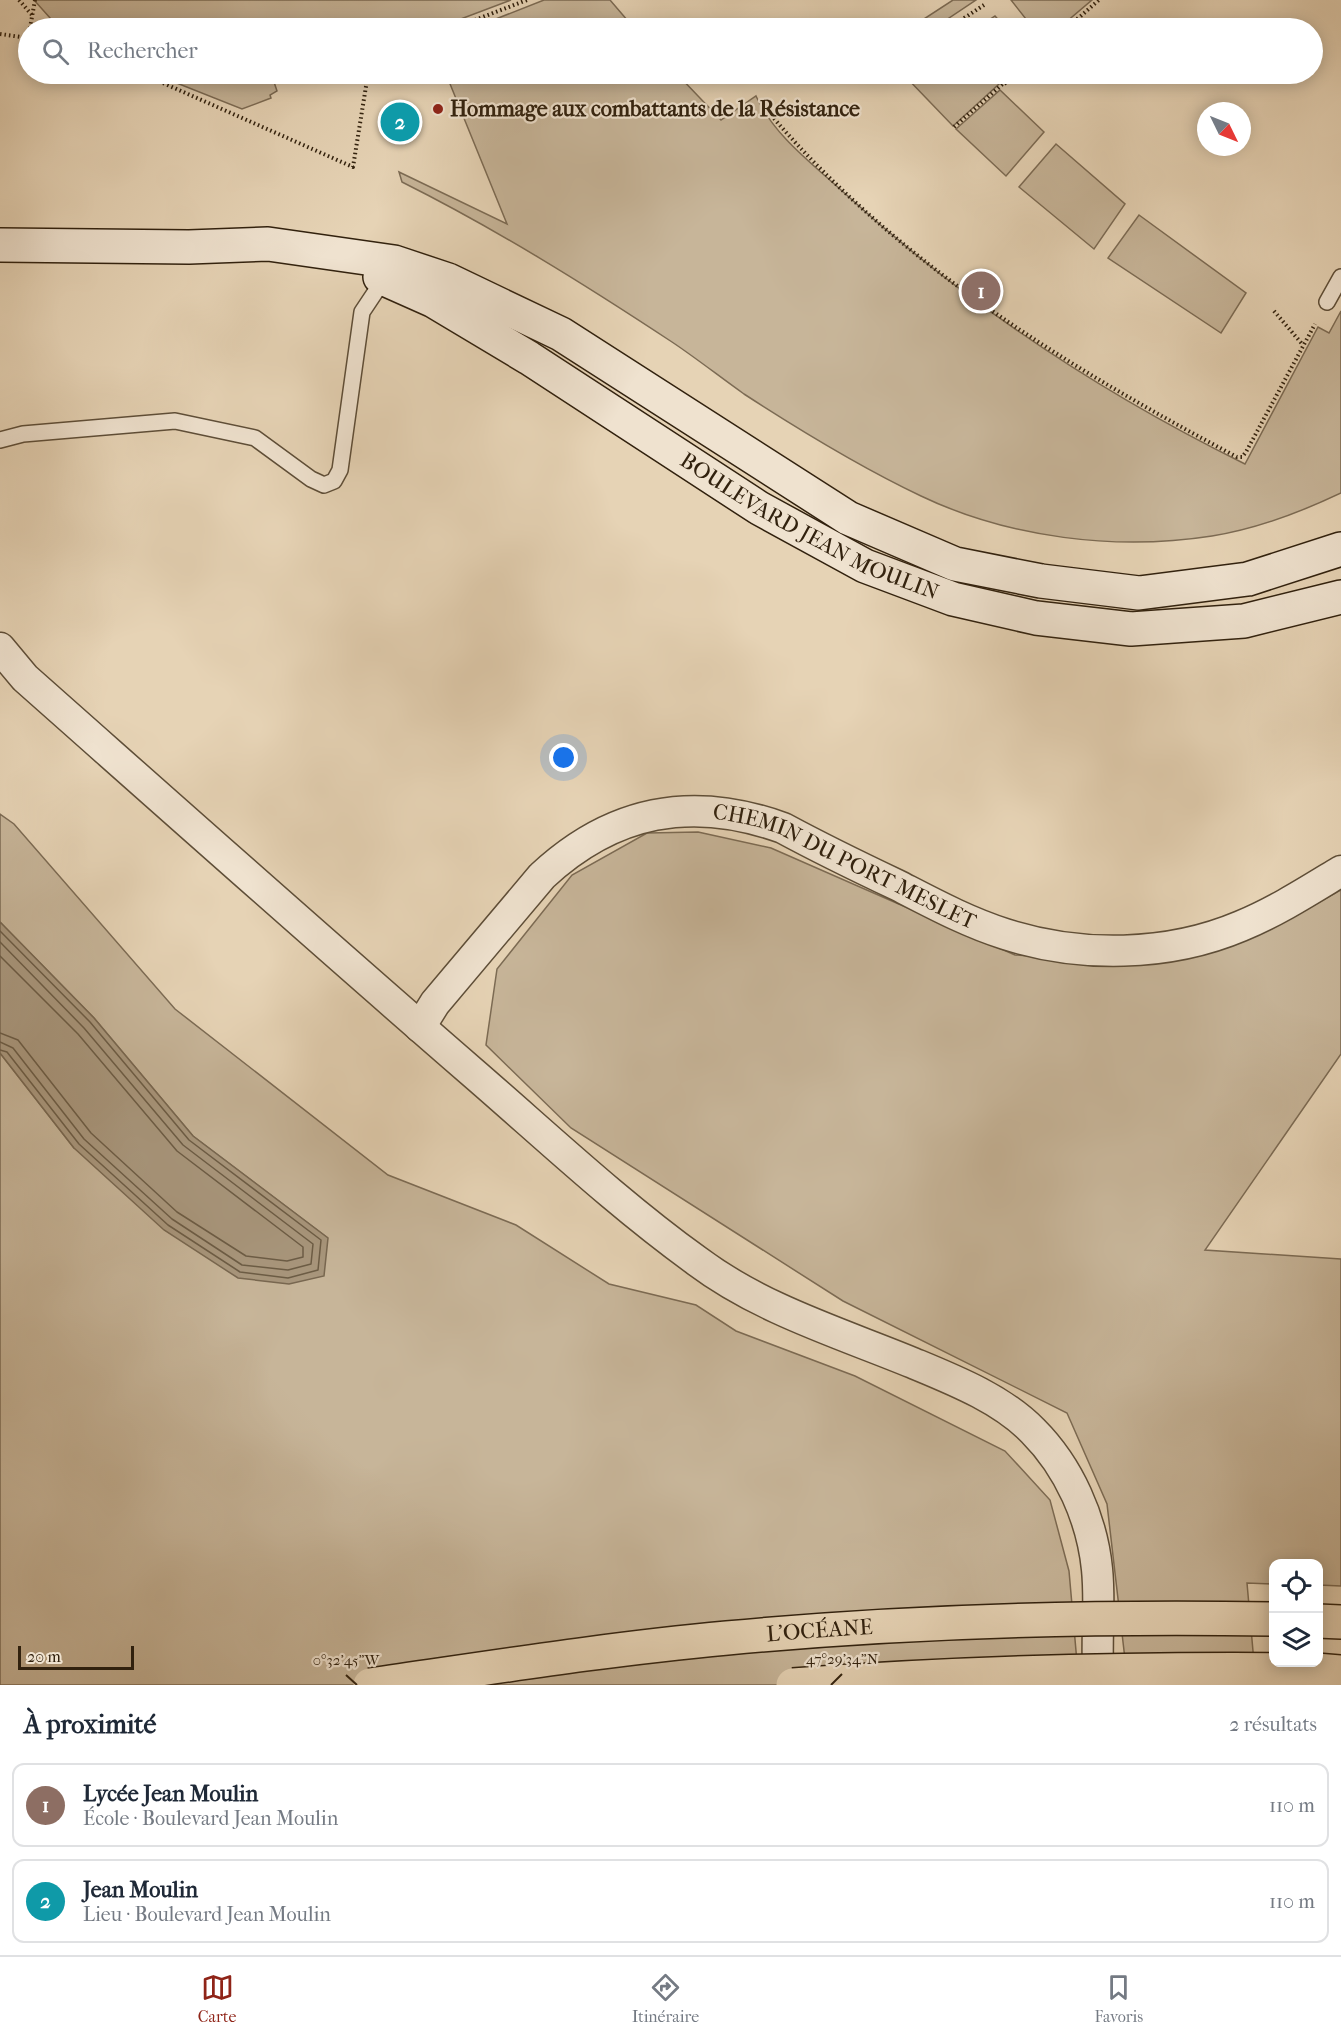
<!DOCTYPE html>
<html lang="fr">
<meta charset="utf-8">
<style>
body{margin:0;font-family:"IM FELL French Canon",serif;background:#f2f2f3;color:#1f2937}
.controls{position:absolute;right:18px;bottom:18px;display:grid;overflow:hidden;border-radius:12px;box-shadow:0 3px 15px #0003}
.controls button{width:54px;height:54px;display:grid;place-items:center;padding:0;border:0;border-bottom:2px solid #e0e1e3;background:#fff;color:#1f2937;font:30px sans-serif}
.compass{position:absolute;left:1197px;top:102px;width:54px;height:54px;border-radius:50%;background:#fff;box-shadow:0 3px 15px #0003;rotate:133deg}
.scale{position:absolute;left:18px;bottom:15px;width:116px;box-sizing:border-box;padding-left:6px;border:3px solid #31210e;border-top:0;font-size:16px;line-height:21px;white-space:nowrap;color:#31210e;-webkit-text-stroke:4px #efe2cf;paint-order:stroke}
.you{position:absolute;left:564px;top:758px;width:21px;height:21px;margin:-15px;border:4px solid #fff;border-radius:50%;background:#1a73e8;box-shadow:0 0 0 9px #1a73e833}
.badge{display:grid;place-items:center;width:39px;height:39px;border-radius:50%;background:#8f2418;color:#fff;font-size:20px;font-weight:700}
.pin{position:absolute;translate:-50% -50%;border:3px solid #fff;box-shadow:0 2px 6px #0006}
.list{margin:0;padding:0;list-style:none}
h2{display:flex;justify-content:space-between;align-items:center;height:78px;margin:0;padding:0 24px;font-size:26px}
h2 small{font-size:20px;font-weight:400;color:#747a83}
.list li{display:grid;grid-template-columns:39px 1fr auto;gap:18px;align-items:center;box-sizing:border-box;height:84px;margin:0 12px 12px;padding:0 12px;border:2px solid #e0e1e3;border-radius:12px}
.list b{display:block;font-size:22px;white-space:nowrap}
.list p{margin:0;font-size:20px;white-space:nowrap;color:#747a83}
.list em{font-size:20px;font-style:normal;color:#747a83}
.icon{flex:none;width:33px;height:33px;fill:none;stroke:currentColor;stroke-width:2;stroke-linecap:round;stroke-linejoin:round}
.map{position:relative;flex:none;width:1341px;height:1685px;overflow:hidden}
.search{position:absolute;background:#fff;box-shadow:0 3px 15px #0003;left:18px;right:18px;top:18px;height:66px;display:flex;align-items:center;gap:15px;box-sizing:border-box;padding:0 21px;border-radius:33px;color:#747a83;font-size:22px}
.sheet{height:270px;background:#fff}
nav{display:flex;justify-content:space-around;align-items:center;box-sizing:border-box;height:84px;border-top:2px solid #e0e1e3;background:#fff;font-size:16px;color:#747a83}
nav a{display:grid;justify-items:center;gap:3px}
nav .on{color:#8f2418}
.map>svg:first-child{display:block}
.green{fill:#c7b599;stroke:#7c6b54;stroke-width:1.5}
.water{fill:#a8967c;stroke:#786750;stroke-width:1.5}
.lines{fill:none;stroke-linecap:round;stroke-linejoin:round}
.shore{stroke:#6c5c45;stroke-width:1.5}
.lane-casing{stroke:#5e4e38;stroke-width:18}
.street-casing{stroke:#5e4e38;stroke-width:33}
.secondary-casing{stroke:#31210e;stroke-width:36}
.highway-casing{stroke:#31210e;stroke-width:36}
.path{stroke:#31210e;stroke-width:4;stroke-dasharray:1.5 3;stroke-linecap:butt}
.lane{stroke:#efe2cf;stroke-width:15}
.street{stroke:#efe2cf;stroke-width:30}
.secondary{stroke:#efe2cf;stroke-width:33}
.highway{stroke:#e6d3b5;stroke-width:33}
.highway-bridge-casing{stroke:#31210e;stroke-width:36;stroke-linecap:butt}
.highway-bridge{stroke:#e6d3b5;stroke-width:33}
.ticks{fill:none;stroke:#31210e;stroke-width:2}
.poi-dot{fill:#8f2418;stroke:#efe2cf;stroke-width:2}
.labels{text-anchor:middle;dominant-baseline:central;stroke-width:4.5;stroke-linejoin:round;paint-order:stroke}
.poi-label{font-size:22px;font-weight:bold;fill:#31210e;stroke:#efe2cf;text-anchor:start}
.street-label{font-size:22px;fill:#31210e;stroke:#efe2cf}
.ticks-label{font-size:15px;text-anchor:middle;fill:#31210e;stroke:#efe2cf;stroke-width:4.5;stroke-linejoin:round;paint-order:stroke}
</style>
<div class="map">
<svg width="1341" height="1685" viewBox="0 0 1341 1685">
<rect width="100%" height="100%" fill="#e6d3b5"/>
<filter id="stains"><feTurbulence type="fractalNoise" baseFrequency=".00333" numOctaves="4"/><feColorMatrix values="0 0 0 0 .2 0 0 0 0 .09 0 0 0 0 .02 0 0 0 .5 -.17"/></filter>
<radialGradient id="worn" r=".72"><stop offset=".6" stop-color="#630" stop-opacity="0"/><stop offset="1" stop-color="#630" stop-opacity=".3"/></radialGradient>
<!-- green -->
<path class="green" d="M 34,0 L 511,0 L 437,28 L 431,28 L 428,22 L 421,21 L 400,28 L 59,28 Z
M 544,0 L 610,0 L 634,28 L 473,28 Z
M 953,0 L 976,0 L 934,28 L 910,28 Z
M 1011,0 L 1092,0 L 1059,28 L 1033,28 Z
M 995,16 L 1006,28 L 983,28 L 983,24 Z
M 154,74 L 278,74 L 272,76 L 277,91 L 270,95 L 271,98 L 242,109 Z
M 446,74 L 677,74 L 721,120 L 756,96 C 773,134 810,162 841,190 C 962,301 1097,391 1245,464 L 1318,327 L 1329,333 L 1341,311 L 1341,493 C 1301,512 1256,529 1212,536 C 1116,551 1009,538 921,496 C 860,467 801,431 744,394 C 720,377 696,358 672,342 C 584,284 496,229 402,182 L 399,172 L 507,224 Z
M 903,74 L 1010,74 L 953,126 Z
M 1000,90 L 1044,132 L 1006,176 L 956,129 Z
M 1056,144 L 1125,204 L 1094,249 L 1019,187 Z
M 1139,215 L 1246,293 L 1221,333 L 1108,258 Z
M 0,814 L 14,824 L 175,1009 L 388,1175 L 516,1225 L 609,1284 L 696,1305 L 736,1331 L 855,1376 L 1005,1451 L 1050,1500 L 1069,1571 L 1079,1685 L 0,1685 L 0,1053 L 74,1148 L 328,1238 L 193,1136 L 94,1018 L 0,922 Z
M 698,832 L 771,848 L 1015,955 L 1151,964 L 1271,929 L 1341,890 L 1341,1054 L 1205,1250 L 1341,1259 L 1341,1586 L 1319,1585 L 1318,1564 L 1274,1564 L 1273,1584 L 1247,1583 L 1256,1685 L 1128,1685 L 1107,1504 L 1067,1413 L 843,1301 L 571,1128 L 486,1045 L 497,969 L 572,875 L 647,833 Z"/>
<!-- water -->
<path class="water" d="M 0,922 L 94,1018 L 193,1136 L 328,1238 L 324,1276 L 289,1284 L 238,1278 L 164,1230 L 74,1148 L 0,1053 Z"/>
<g class="lines">
<!-- shore -->
<path class="shore" d="M 0,931 L 90,1022 L 189,1140 L 321,1240 L 318,1270 L 288,1278 L 240,1272 L 168,1225 L 79,1144 L 7,1052 L 0,1050
M 0,942 L 84,1028 L 183,1145 L 313,1244 L 311,1264 L 288,1270 L 242,1265 L 172,1219 L 84,1139 L 13,1048 L 0,1042
M 0,956 L 78,1034 L 177,1151 L 303,1247 L 303,1257 L 287,1261 L 246,1256 L 177,1212 L 91,1133 L 18,1040 L 0,1033"/>
<defs>
<path id="lane" d="M 1327,302 L 1341,277
M 0,440 L 23,434 L 175,421 L 255,438 L 311,479 L 324,485 L 334,481 L 340,470 L 362,312 L 384,279"/>
<g id="street">
<path d="M 0,648 L 25,678 C 174,810 322,942 472,1072 C 546,1136 618,1204 697,1261 C 761,1309 840,1333 913,1363 C 954,1380 1002,1399 1033,1431 C 1069,1467 1092,1519 1097,1569 C 1101,1608 1095,1646 1099,1685"/>
<path id="s1" d="M 420,1027 L 435,1003 L 542,876 C 613,810 692,795 783,828 C 820,848 859,867 897,885 C 932,903 967,922 1005,934 C 1080,958 1168,957 1241,926 C 1277,911 1308,891 1341,871"/>
</g>
<g id="secondary">
<path d="M 0,245 L 189,247 L 268,244 L 394,262 L 448,280 L 561,334 L 848,518 L 955,564 L 1041,581 L 1139,593 L 1248,579 L 1341,549"/>
<path id="s2" d="M 380,277 L 434,301 L 529,358 L 759,508 L 865,566 L 953,599 L 1036,618 L 1131,629 L 1244,621 L 1341,597"/>
</g>
<path id="highway" d="M 1318,1621 L 1341,1622
M 1316,1670 L 1341,1672"/>
</defs>
<!-- lane casing -->
<use href="#lane" class="lane-casing"/>
<!-- street casing -->
<use href="#street" class="street-casing"/>
<!-- secondary casing -->
<use href="#secondary" class="secondary-casing"/>
<!-- highway casing -->
<use href="#highway" class="highway-casing"/>
<!-- path -->
<path class="path" d="M 19,0 L 32,15
M 30,28 L 35,0
M 454,28 L 527,0
M 949,28 L 984,5
M 1067,28 L 1099,0
M 0,34 L 28,38
M 133,74 L 163,83 L 353,167 L 368,74
M 1007,84 L 1005,82 L 1015,74
M 771,115 C 896,262 1067,367 1237,457 L 1242,457 L 1246,452 L 1315,324
M 954,127 L 1005,82
M 1274,311 L 1303,345"/>
<!-- lane -->
<use href="#lane" class="lane"/>
<!-- street -->
<use href="#street" class="street"/>
<!-- secondary -->
<use href="#secondary" class="secondary"/>
<!-- highway -->
<use href="#highway" class="highway"/>
<defs>
<g id="highway-bridge">
<path id="s3" d="M 370,1685 C 489,1668 607,1649 727,1638 C 908,1621 1092,1616 1274,1619"/>
<path d="M 793,1685 C 967,1672 1141,1668 1316,1670"/>
</g>
</defs>
<!-- highway-bridge casing -->
<use href="#highway-bridge" class="highway-bridge-casing"/>
<!-- highway-bridge -->
<use href="#highway-bridge" class="highway-bridge"/>
</g>
<!-- ticks -->
<path class="ticks" d="M 346,1675 L 357,1685M 831,1685 L 842,1674"/>
<!-- markers -->
<circle class="poi-dot" cx="438" cy="109" r="6"/>
<g class="labels">
<!-- poi labels -->
<g class="poi-label">
<text x="450" y="109">Hommage aux combattants de la Résistance</text>
</g>
<!-- street labels -->
<g class="street-label">
<text stroke="none"><textPath href="#s2" startOffset="498">BOULEVARD JEAN MOULIN</textPath></text>
<text stroke="none"><textPath href="#s1" startOffset="526">CHEMIN DU PORT MESLET</textPath></text>
<text stroke="none"><textPath href="#s3" startOffset="453">L’OCÉANE</textPath></text>
</g>
</g>
<g class="ticks-label">
<text x="842" y="1664">47°29'34"N</text>
<text x="346" y="1665">0°32'45"W</text>
</g>
<rect width="100%" height="100%" filter="url(#stains)"/>
<rect width="100%" height="100%" fill="url(#worn)"/>
</svg>
<div class="controls">
<button><svg class="icon" aria-label="locate" viewBox="0 0 24 24"><circle cx="12" cy="12" r="6"/><path d="M12 2v4M12 18v4M2 12h4M18 12h4"/></svg></button>
<button><svg class="icon" aria-label="layers" viewBox="0 0 24 24"><path d="M12 4l9 5-9 5-9-5zM3 14l9 5 9-5"/></svg></button>
</div>
<svg class="compass" viewBox="-18 -18 36 36"><path d="M0-13l5 13h-10z" fill="#e53935"/><path d="M0 13l5-13h-10z" fill="#747a83"/></svg>
<div class="scale">20 m</div>
<div class="you"></div>
<div class="pin badge" style="left:981px;top:291px;background:#8d6e63">1</div>
<div class="pin badge" style="left:400px;top:122px;background:#0f9aa8">2</div>
<div class="search"><svg class="icon" aria-label="search" viewBox="0 0 24 24"><circle cx="10" cy="10" r="6"/><path d="M15 15l6 6"/></svg>Rechercher</div>
</div>
<section class="sheet">
<h2>À proximité<small>2 résultats</small></h2>
<ul class="list">
<li><span class="badge" style="background:#8d6e63">1</span><div><b>Lycée Jean Moulin</b><p>École · Boulevard Jean Moulin</p></div><em>110 m</em></li>
<li><span class="badge" style="background:#0f9aa8">2</span><div><b>Jean Moulin</b><p>Lieu · Boulevard Jean Moulin</p></div><em>110 m</em></li>
</ul>
</section>
<nav>
<a class="on"><svg class="icon" aria-label="map" viewBox="0 0 24 24"><path d="M3 6l6-2 6 2 6-2v14l-6 2-6-2-6 2zM9 4v14M15 6v14"/></svg>Carte</a>
<a><svg class="icon" aria-label="directions" viewBox="0 0 24 24"><path d="M12 3l9 9-9 9-9-9zM9 14v-3h6M13 9l2 2-2 2"/></svg>Itinéraire</a>
<a><svg class="icon" aria-label="saved" viewBox="0 0 24 24"><path d="M7 4h10v16l-5-4-5 4z"/></svg>Favoris</a>
</nav>
